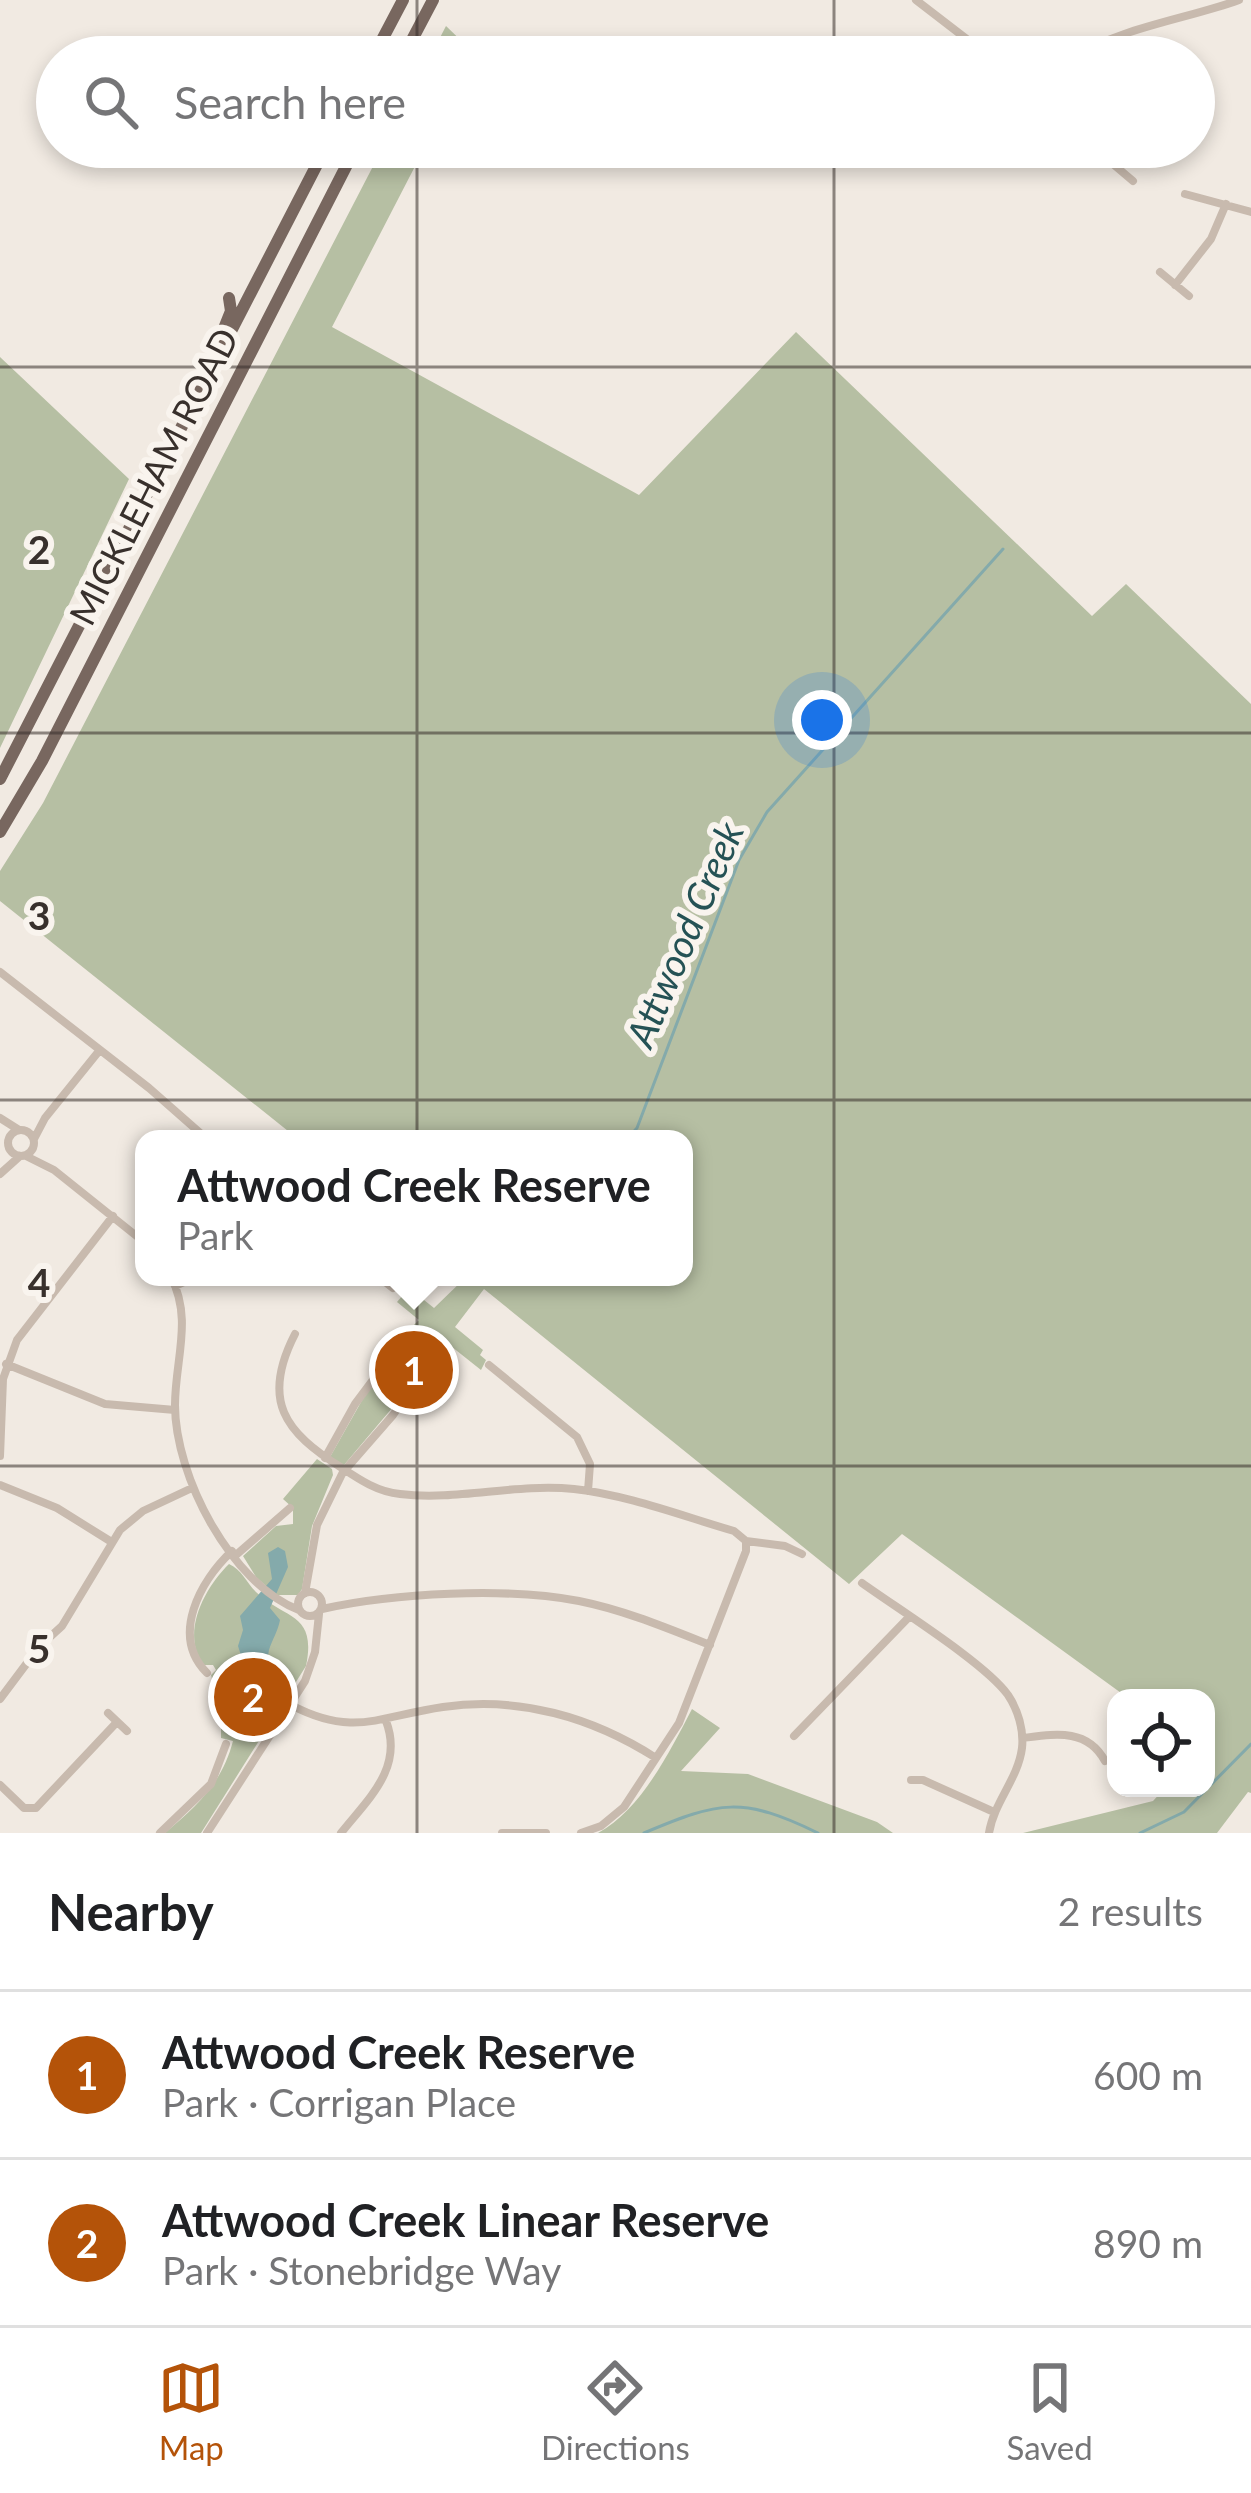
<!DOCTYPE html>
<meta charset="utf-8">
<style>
body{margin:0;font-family:Lato,sans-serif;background:#f6f6f6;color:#202124}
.controls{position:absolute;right:36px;bottom:36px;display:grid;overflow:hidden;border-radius:24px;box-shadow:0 6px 18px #0003}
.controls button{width:108px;height:108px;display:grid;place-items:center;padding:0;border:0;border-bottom:3px solid #e0e0e0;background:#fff;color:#202124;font:60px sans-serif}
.you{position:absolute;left:822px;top:720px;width:42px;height:42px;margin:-30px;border:9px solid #fff;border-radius:50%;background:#1a73e8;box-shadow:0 0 0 18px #1a73e833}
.badge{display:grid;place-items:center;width:78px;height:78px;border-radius:50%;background:#b45309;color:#fff;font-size:39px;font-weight:700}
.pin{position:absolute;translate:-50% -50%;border:6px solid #fff;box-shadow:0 3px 12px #0006}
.popup{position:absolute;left:135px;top:1130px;width:558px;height:156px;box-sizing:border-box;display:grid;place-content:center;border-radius:24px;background:#fff;filter:drop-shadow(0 3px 9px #0005);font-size:39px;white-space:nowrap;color:#757577}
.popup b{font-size:45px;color:#202124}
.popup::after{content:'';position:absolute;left:50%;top:100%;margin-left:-24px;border:24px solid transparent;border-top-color:#fff}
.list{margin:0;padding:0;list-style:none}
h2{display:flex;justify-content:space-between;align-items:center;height:156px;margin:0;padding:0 48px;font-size:51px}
h2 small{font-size:39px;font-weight:400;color:#757577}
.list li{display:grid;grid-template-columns:78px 1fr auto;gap:36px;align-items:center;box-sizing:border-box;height:168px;padding:0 48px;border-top:3px solid #e0e0e0}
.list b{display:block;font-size:45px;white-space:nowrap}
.list p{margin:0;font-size:39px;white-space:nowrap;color:#757577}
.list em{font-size:39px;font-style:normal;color:#757577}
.icon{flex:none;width:66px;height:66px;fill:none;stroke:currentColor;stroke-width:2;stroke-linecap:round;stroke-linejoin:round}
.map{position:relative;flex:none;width:1251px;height:1833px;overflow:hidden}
.search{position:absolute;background:#fff;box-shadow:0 6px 18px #0003;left:36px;right:36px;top:36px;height:132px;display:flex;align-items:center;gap:30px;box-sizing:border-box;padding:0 42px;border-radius:66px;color:#757577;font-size:45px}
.sheet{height:492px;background:#fff}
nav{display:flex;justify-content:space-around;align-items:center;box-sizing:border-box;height:168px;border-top:3px solid #e0e0e0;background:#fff;font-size:33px;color:#757577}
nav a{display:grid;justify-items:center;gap:6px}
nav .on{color:#b45309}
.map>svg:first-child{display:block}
.green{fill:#b6bfa3}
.water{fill:#84aaab}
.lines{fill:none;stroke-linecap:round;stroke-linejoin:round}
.stream{stroke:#84aaab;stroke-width:3}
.street{stroke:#c8baae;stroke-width:8}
.primary{stroke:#78675f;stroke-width:12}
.grid{fill:none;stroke:#38302c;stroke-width:3;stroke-opacity:0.55}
.labels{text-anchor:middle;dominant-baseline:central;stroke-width:12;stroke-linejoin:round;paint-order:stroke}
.street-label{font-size:36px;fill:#38302c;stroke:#f9f4ee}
.water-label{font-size:39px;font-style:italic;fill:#255255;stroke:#f9f4ee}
.grid-label{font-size:39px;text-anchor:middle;font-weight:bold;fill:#38302c;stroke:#f9f4ee;stroke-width:12;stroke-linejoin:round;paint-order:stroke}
</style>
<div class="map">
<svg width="1251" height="1833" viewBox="0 0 1251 1833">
<rect width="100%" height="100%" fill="#f1eae2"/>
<!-- green -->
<path class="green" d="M 446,26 L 474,53 L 472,57 L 430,57 Z
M 383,147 L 425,147 L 332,327 L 639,495 L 796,332 L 1092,616 L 1126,584 L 1251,704 L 1251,1793 L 1248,1792 L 1217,1833 L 1023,1833 L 1153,1801 L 1165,1788 L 1206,1788 L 1206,1698 L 1128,1698 L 902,1534 L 849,1584 L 484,1289 L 455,1327 L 483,1350 L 480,1355 L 486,1360 L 481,1370 L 447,1343 L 435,1365 L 442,1370 L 433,1382 L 424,1382 L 418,1371 L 413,1379 L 404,1379 L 404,1394 L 344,1465 L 330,1457 L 369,1388 L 384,1385 L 381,1376 L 393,1357 L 387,1351 L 419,1320 L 397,1302 L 409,1288 L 434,1308 L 466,1277 L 684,1277 L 684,1139 L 298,1139 L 0,901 L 0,871 L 43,803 Z
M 0,357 L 129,479 L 0,748 Z
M 317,1459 L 332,1469 L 333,1475 L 312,1526 L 302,1589 L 298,1595 L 276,1595 L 256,1577 L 243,1556 L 276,1526 L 293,1524 L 293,1508 L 283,1499 Z
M 229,1564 C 242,1570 246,1582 256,1592 C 285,1620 317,1612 306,1666 L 201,1833 L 165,1833 C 197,1806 222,1783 233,1741 L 221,1738 L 221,1713 L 211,1675 L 216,1670 L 213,1665 L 204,1665 C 180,1635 204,1588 229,1564 Z
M 692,1709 L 720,1728 L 681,1771 L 748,1774 L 877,1822 L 893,1833 L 598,1833 C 641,1810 670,1751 692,1709 Z"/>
<!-- water -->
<path class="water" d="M 278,1547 L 285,1551 L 288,1567 L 270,1608 L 280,1620 C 278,1631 272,1640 269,1650 C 266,1665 271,1674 265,1692 L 252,1697 L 243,1689 L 246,1671 L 238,1646 L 243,1630 L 240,1616 L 272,1579 L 268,1553 Z"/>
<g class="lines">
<!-- stream -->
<path class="stream" d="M 627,1139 L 637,1128 L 739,860 L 767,812 L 1003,549
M 463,1280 L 465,1277
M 644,1833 C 720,1801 742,1796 818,1833
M 1140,1833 L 1184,1812 L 1251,1744"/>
<!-- street -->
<path class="street" d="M 916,0 L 990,57
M 1075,57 C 1116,29 1190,18 1239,0
M 1093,147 L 1133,181
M 1185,194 L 1251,212
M 1160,272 L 1189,296
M 1175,285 L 1211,239 L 1226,204
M 0,972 L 149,1088 L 207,1139
M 0,1118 L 19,1130
M8 1143a13 13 0 1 1 26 0a13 13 0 1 1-26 0Z
M 34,1139 L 45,1118 L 99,1051
M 26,1156 L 54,1170 L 144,1242
M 0,1174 L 20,1156
M 171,1277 C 193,1319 175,1360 175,1405 C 175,1476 231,1584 299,1610
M 379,1277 L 393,1288
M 175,1286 L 195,1277
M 295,1334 C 261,1400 284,1432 342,1468 C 360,1480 378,1492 400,1494 C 457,1501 516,1483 574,1489 C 628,1495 682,1516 734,1531 L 746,1541 L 785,1546 L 802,1554
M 6,1364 L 105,1404 L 175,1410
M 489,1365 L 577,1437 L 590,1464 L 588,1491
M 0,1456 L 3,1379 L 17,1340 L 113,1216
M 325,1458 L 355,1404 L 385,1364
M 345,1470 L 393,1415 L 423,1372
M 0,1485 L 57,1508 L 110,1541
M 236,1555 L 290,1508
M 862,1583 C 898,1609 985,1663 1008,1695 C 1018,1710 1024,1730 1022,1748 C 1018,1779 994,1802 989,1833
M298 1604a12 12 0 1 1 24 0a12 12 0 1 1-24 0Z
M 305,1593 L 317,1525 L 344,1470
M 322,1609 C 394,1593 506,1587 579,1601 C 624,1610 667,1628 710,1645
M 207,1673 C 170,1636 200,1581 232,1551
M 0,1699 L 39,1647 L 62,1626 L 120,1530 L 143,1511 L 192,1488
M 291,1705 C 354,1738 380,1716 443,1707 C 519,1696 592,1717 656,1758
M 108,1713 L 127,1731
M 794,1736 L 909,1617
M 1023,1738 C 1055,1734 1087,1728 1105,1761
M 911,1780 L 923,1780 L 994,1812
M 0,1785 L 24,1808 L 36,1808 L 117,1722
M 160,1833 L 211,1784 L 226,1744
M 207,1833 L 305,1681 L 315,1652 L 319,1614
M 341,1833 C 368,1799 404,1768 386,1721
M 502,1833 L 546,1833
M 581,1833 L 601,1826 L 624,1807 L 679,1723 L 746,1551 L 746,1541"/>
<!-- primary -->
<path class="primary" d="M 373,57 L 403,0
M 403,57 L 433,0
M 225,326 L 231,311 L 229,298
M 0,779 L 326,147
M 0,832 L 42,761 L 356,147"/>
</g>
<!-- grid -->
<path class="grid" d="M 417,0 L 417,57M 834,0 L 834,57M 417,147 L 417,1833M 834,147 L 834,1833M 0,367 L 1251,367M 0,733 L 1251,733M 0,1100 L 1251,1100M 0,1466 L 1251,1466"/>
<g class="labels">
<!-- street labels -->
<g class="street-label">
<text transform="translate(153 476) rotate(-63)">MICKLEHAM ROAD</text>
</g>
<!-- water labels -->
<g class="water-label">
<text transform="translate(684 934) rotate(-67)">Attwood Creek</text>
</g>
</g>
<g class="grid-label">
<text x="39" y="564">2</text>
<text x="39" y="930">3</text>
<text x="39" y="1297">4</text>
<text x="39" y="1663">5</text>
</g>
</svg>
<div class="controls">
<button><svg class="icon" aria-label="locate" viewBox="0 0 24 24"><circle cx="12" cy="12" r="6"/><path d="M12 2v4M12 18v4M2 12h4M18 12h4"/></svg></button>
</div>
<div class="you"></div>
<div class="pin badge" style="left:414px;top:1370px">1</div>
<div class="popup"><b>Attwood Creek Reserve</b>Park</div>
<div class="pin badge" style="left:253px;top:1697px">2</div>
<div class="search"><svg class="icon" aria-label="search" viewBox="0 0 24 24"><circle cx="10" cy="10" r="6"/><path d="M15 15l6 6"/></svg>Search here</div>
</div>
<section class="sheet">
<h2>Nearby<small>2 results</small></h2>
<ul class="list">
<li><span class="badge">1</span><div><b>Attwood Creek Reserve</b><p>Park · Corrigan Place</p></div><em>600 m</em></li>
<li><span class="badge">2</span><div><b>Attwood Creek Linear Reserve</b><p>Park · Stonebridge Way</p></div><em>890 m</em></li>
</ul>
</section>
<nav>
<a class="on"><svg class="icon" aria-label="map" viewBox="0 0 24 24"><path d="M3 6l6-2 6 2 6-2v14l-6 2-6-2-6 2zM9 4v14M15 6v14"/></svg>Map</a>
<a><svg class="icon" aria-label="directions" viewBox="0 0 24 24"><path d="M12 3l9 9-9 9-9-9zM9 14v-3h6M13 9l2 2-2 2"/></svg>Directions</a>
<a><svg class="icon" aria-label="saved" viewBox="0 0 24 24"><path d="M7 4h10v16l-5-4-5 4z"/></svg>Saved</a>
</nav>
